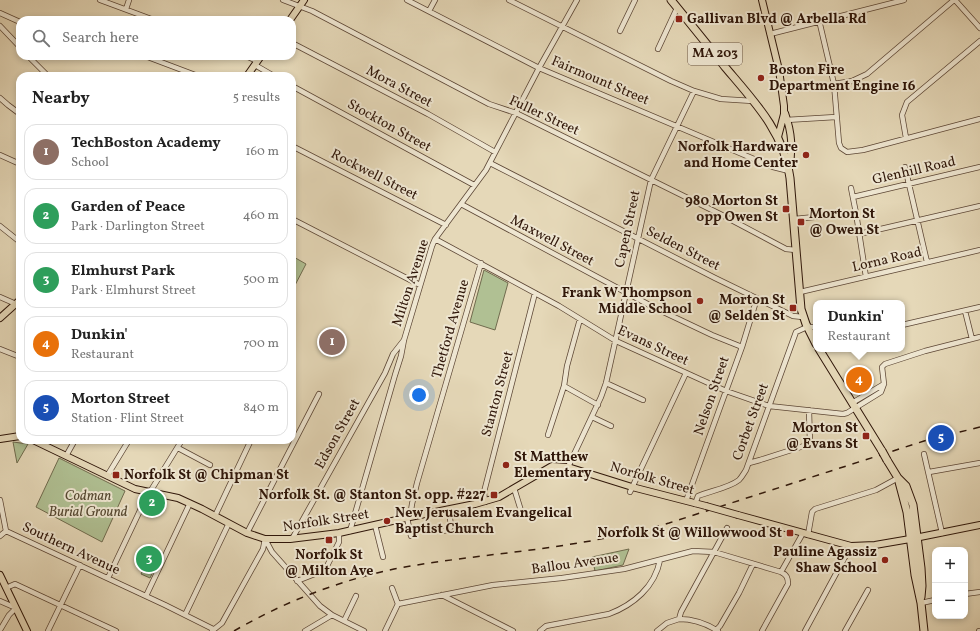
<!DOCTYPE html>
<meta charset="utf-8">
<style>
body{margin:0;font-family:Vollkorn,serif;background:#f6f6f6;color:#222}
.controls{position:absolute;right:12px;bottom:12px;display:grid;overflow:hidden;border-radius:8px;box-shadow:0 2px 6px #0003}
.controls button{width:36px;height:36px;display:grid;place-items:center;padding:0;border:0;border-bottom:1px solid #e0e0e0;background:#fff;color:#222;font:20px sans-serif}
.you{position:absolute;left:419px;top:395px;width:14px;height:14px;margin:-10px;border:3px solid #fff;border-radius:50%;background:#1a73e8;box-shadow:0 0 0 6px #1a73e833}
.badge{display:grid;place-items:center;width:26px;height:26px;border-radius:50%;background:#1a73e8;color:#fff;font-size:13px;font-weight:700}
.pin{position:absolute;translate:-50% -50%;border:2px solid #fff;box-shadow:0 1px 4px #0006}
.popup{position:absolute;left:813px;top:300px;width:92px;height:52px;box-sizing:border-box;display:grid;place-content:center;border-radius:8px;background:#fff;filter:drop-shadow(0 1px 3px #0005);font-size:13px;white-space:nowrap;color:#767676}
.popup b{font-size:15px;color:#222}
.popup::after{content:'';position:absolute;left:50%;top:100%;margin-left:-8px;border:8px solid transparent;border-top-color:#fff}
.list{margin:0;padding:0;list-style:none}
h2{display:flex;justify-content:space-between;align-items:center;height:52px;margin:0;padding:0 16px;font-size:17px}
h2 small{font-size:13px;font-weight:400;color:#767676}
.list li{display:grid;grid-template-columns:26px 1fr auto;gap:12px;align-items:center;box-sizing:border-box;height:56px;margin:0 8px 8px;padding:0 8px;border:1px solid #e0e0e0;border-radius:12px}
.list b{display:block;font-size:15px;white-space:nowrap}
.list p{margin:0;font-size:13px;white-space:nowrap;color:#767676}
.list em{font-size:13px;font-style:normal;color:#767676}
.icon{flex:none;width:22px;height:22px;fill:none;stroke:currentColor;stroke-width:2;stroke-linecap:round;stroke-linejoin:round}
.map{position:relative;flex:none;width:980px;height:631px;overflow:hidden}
.search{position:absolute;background:#fff;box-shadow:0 2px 6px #0003;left:16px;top:16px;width:280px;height:44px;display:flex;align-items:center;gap:10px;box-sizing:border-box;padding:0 14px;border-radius:12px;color:#767676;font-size:15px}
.panel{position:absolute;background:#fff;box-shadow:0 2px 6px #0003;left:16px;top:72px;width:280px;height:372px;border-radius:12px}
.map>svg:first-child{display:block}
.green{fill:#b0c093;stroke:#706b4e}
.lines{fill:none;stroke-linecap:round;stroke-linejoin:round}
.minor-casing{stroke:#5c4635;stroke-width:6}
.major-casing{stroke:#2f1609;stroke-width:8}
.highway-casing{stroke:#2f1609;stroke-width:9}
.minor{stroke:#eee6d1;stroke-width:4.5}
.major{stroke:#e5d8b8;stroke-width:6}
.highway{stroke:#e5d8b8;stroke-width:7}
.rail{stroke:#2f1609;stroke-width:1.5;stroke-dasharray:7 7;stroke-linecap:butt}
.major-bridge-casing{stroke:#2f1609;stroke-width:8;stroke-linecap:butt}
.highway-bridge-casing{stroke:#2f1609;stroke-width:9;stroke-linecap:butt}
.major-bridge{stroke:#e5d8b8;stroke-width:6}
.highway-bridge{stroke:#e5d8b8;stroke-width:7}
.poi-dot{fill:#8f2418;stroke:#eee6d1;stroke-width:1.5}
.labels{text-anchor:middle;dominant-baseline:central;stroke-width:4;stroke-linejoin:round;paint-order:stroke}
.shield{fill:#eee6d1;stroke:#685445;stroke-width:1}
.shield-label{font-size:13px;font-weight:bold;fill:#2f1609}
.poi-label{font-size:14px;font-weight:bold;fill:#2f1609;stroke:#eee6d1;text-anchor:end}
.street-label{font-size:14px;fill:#2f1609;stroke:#eee6d1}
.park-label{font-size:14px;font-style:italic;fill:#564932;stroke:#eee6d1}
</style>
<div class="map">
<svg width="980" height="631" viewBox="0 0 980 631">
<rect width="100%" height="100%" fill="#e5d8b8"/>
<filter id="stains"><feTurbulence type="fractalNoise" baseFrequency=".005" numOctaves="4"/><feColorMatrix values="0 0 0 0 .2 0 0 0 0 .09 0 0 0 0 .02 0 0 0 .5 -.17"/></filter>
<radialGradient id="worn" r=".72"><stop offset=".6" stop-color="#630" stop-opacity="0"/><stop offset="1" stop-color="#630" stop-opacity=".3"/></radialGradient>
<!-- green -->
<path class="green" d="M 292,256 L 306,264 L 292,291 Z
M 484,270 L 508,283 L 495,330 L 470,322 Z
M 13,442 L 28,444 L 17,463 Z
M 59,458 L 125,491 L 102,542 L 36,507 Z
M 150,496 L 159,498 L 152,510 L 144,507 Z
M 145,545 L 162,553 L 150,578 L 141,574 L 145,566 L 137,562 Z
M 629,549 L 623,565 L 595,571 L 592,557 Z"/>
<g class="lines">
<defs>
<path id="minor" d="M 100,0 L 154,20
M 283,0 L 312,11 L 489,104 L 516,113 L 722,215 L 786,249 L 796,250
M 407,0 L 539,68 L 773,167 L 789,171
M 509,0 L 671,81 L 694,91 L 721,99 L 753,101
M 955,0 L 980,28
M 126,9 L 129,0
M 429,11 L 435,0
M 0,13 L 20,22
M 819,20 L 834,84 L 839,143 L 841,148 L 847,152 L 863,150 L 980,119
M 0,26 L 20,47
M 620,31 L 635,0
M 770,34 L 904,0
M 292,43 L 428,114 L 495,152
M 658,49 L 677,8
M 28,56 L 48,76
M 145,56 L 198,76
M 246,56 L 257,61
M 255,65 L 274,76
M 834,84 L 852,81 L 867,74 L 954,0
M 292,86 L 474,185
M 0,98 L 8,105 L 20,114
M 786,120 L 836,117
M 906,138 L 902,115 L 907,102 L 980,41
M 292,146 L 446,225
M 0,155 L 20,164
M 490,163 L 715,278 L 793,316 L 803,317
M 905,167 L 927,262
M 851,188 L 856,213 L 866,277
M 853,197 L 980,167
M 461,204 L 655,308 L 712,335 L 742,347
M 292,219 L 420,285
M 794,219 L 856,213
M 0,226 L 20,242
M 859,234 L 980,206
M 435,239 L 559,306 L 616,341 L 726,391 L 769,406 L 843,414 L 847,413 L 881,392 L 884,384 L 882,367 L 885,364 L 925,351 L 980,337
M 800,292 L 980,250
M 0,297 L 16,304
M 965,311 L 972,339
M 580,319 L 567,366 L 564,386 L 598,405
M 902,325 L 980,307
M 0,349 L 20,357
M 606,383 L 643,400
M 852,403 L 884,384
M 592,417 L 611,426
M 548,435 L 564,386
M 178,448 L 210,465
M 924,454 L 942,533
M 66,456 L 75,440
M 749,463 L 760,460 L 810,444 L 809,410
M 568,467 L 601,397 L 606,383 L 651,180 L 694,91
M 929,472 L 980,463
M 107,476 L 129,440
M 514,488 L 522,514
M 630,492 L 686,373
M 0,500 L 6,531
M 686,501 L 742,347 L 757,298
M 485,502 L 484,492 L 535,293
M 695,504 L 698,496 C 710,491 729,488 739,480 C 742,477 744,473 746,470 L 796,332 L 807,327 L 816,327
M 215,516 L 251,440
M 410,517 L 412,504 L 417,483 L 481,263
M 407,518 L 411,536
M 375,525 L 383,557
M 6,531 L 165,605 L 213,629
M 350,531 L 395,375 L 401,356 L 404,340 L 432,246 L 435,239 L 486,170 L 539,68 L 577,0
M 442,531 L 449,530 L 451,526 L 449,510
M 247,533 L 319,394
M 808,535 L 812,512 L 815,509 L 876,490 L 898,478
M 0,536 L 6,531
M 265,539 L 272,552 L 320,606 L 332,615 L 364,631
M 292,539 L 385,373 L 393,354 L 404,340
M 108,578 L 145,500 L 182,440
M 297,581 L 325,570 L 339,542 L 339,533
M 6,588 L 15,584 L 116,631
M 392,588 L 398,604
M 965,594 L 980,592
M 442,595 L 513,631
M 146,596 L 190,503
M 0,601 L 16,608 L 9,615 L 0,630
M 921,603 L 935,600
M 185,615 L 229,523
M 679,619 C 692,619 707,624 718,631
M 344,621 L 356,596
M 48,631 L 80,565
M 212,631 L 222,623 L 263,549 L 265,539
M 305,631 L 332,615
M 385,631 L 398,604 L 493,585 L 562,578 L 624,569 L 693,551 L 714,552 L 781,572
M 540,631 L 546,626 L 609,614 C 633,605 655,587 660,560
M 657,631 L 667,623 L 679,619 L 681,612 L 727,528
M 715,631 L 720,626 L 739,593 L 753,564
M 762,631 L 788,584 C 788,578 787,575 781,572 L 803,533
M 805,631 L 851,546
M 845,631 L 868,590
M 979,631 L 980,631"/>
<path id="major" d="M 762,0 L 779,70 L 784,106 L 784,114 L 778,137
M 290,20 L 304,0
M 247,76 L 261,56
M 785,113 C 792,133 793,149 789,169
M 0,318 L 20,300
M 0,439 L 20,436
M 33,440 L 135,489 L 178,498 L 202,509 L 247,533 L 265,539 L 290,539 L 339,533 L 410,517 L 475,504 L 499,497 L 552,466 L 568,467 L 632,487 L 706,506
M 738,515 L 851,546 L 875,545 L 910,539 L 980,525
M 0,575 L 27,631"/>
<path id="highway" d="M 671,0 C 689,22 707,44 725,67 C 753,100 785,133 790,178 L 801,309 L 806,324 L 816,344
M 819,349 L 882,451
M 887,460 L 898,478 L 906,486 L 913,505 L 921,568 L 922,586 L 921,597
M 898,478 L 907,512 L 915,575 L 921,603 L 924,631"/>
</defs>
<!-- minor casing -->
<use href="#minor" class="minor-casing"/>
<!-- major casing -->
<use href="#major" class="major-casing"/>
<!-- highway casing -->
<use href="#highway" class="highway-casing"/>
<!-- minor -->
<use href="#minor" class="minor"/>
<!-- major -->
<use href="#major" class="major"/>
<!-- highway -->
<use href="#highway" class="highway"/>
<!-- rail -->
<path class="rail" d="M 234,631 C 284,602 338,581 394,569 C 426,563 458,559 490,555 C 550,548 610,540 669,523 L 924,441 L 980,427"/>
<defs>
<path id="major-bridge" d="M 706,506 L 738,515"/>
<path id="highway-bridge" d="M 882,451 L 887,460"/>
</defs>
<!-- major-bridge casing -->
<use href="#major-bridge" class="major-bridge-casing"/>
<!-- highway-bridge casing -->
<use href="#highway-bridge" class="highway-bridge-casing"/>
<!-- major-bridge -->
<use href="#major-bridge" class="major-bridge"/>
<!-- highway-bridge -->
<use href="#highway-bridge" class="highway-bridge"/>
</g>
<!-- markers -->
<g class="poi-dot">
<rect x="675" y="15" width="8" height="8" rx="2"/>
<circle cx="761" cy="78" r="4"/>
<circle cx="806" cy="155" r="4"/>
<rect x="782" y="205" width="8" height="8" rx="2"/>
<rect x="797" y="218" width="8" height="8" rx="2"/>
<circle cx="700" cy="301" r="4"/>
<rect x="789" y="304" width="8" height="8" rx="2"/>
<rect x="862" y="432" width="8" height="8" rx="2"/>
<circle cx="506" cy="465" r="4"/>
<rect x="112" y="471" width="8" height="8" rx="2"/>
<rect x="490" y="491" width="8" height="8" rx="2"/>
<circle cx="387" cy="521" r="4"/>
<rect x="786" y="529" width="8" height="8" rx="2"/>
<rect x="325" y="536" width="8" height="8" rx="2"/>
<circle cx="885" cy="560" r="4"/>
</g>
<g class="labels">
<!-- shield labels -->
<rect class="shield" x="688" y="43" width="54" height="22" rx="3"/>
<g class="shield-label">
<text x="715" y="54">MA 203</text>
</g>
<!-- poi labels -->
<g class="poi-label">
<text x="687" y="19" text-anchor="start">Gallivan Blvd @ Arbella Rd</text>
<text x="769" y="70" text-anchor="start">Boston Fire<tspan x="769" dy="16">Department Engine 16</tspan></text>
<text x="798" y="147">Norfolk Hardware<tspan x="798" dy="16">and Home Center</tspan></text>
<text x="778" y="201">980 Morton St<tspan x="778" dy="16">opp Owen St</tspan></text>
<text x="809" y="214" text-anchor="start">Morton St<tspan x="809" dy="16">@ Owen St</tspan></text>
<text x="692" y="293">Frank W Thompson<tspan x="692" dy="16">Middle School</tspan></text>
<text x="785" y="300">Morton St<tspan x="785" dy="16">@ Selden St</tspan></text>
<text x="858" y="428">Morton St<tspan x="858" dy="16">@ Evans St</tspan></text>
<text x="514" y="457" text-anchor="start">St Matthew<tspan x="514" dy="16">Elementary</tspan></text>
<text x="124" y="475" text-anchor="start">Norfolk St @ Chipman St</text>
<text x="486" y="495">Norfolk St. @ Stanton St. opp. #227</text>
<text x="395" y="513" text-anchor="start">New Jerusalem Evangelical<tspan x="395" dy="16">Baptist Church</tspan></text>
<text x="782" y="533">Norfolk St @ Willowwood St</text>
<text x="877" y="552">Pauline Agassiz<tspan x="877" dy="16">Shaw School</tspan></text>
<text x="329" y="555" text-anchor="middle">Norfolk St<tspan x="329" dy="16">@ Milton Ave</tspan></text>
</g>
<!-- street labels -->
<g class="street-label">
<text transform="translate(600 81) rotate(23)">Fairmount Street</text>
<text transform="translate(399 87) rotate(28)">Mora Street</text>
<text transform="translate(544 116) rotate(25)">Fuller Street</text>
<text transform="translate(389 126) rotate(29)">Stockton Street</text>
<text transform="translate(914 171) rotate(-13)">Glenhill Road</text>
<text transform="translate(374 175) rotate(27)">Rockwell Street</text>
<text transform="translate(628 229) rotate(-78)">Capen Street</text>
<text transform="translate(552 241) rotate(28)">Maxwell Street</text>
<text transform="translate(683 249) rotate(27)">Selden Street</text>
<text transform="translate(887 260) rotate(-13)">Lorna Road</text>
<text transform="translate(411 283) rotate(-72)">Milton Avenue</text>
<text transform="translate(451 329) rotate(-74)">Thetford Avenue</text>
<text transform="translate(653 346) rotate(25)">Evans Street</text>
<text transform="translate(498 394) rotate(-75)">Stanton Street</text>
<text transform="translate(712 396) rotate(-71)">Nelson Street</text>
<text transform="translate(751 422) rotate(-70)">Corbet Street</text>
<text transform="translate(338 434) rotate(-61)">Edson Street</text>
<text transform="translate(652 479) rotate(16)">Norfolk Street</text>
<text transform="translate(326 521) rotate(-9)">Norfolk Street</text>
<text transform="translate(71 549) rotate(25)">Southern Avenue</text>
<text transform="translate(575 564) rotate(-8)">Ballou Avenue</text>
</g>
<!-- park labels -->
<g class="park-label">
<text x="88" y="496">Codman<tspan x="88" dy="16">Burial Ground</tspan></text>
</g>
</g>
<rect width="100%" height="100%" filter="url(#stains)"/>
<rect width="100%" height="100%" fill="url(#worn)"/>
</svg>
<div class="controls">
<button>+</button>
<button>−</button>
</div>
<div class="you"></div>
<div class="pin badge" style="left:332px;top:342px;background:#8d6e63">1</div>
<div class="pin badge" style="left:152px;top:503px;background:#2e9e5b">2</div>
<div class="pin badge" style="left:149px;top:559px;background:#2e9e5b">3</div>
<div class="pin badge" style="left:859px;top:380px;background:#e8710a">4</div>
<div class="popup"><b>Dunkin'</b>Restaurant</div>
<div class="pin badge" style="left:941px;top:438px;background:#1a4fb4">5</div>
<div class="search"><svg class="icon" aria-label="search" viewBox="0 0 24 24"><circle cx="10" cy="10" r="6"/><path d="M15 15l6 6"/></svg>Search here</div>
<section class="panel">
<h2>Nearby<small>5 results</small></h2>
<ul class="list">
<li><span class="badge" style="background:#8d6e63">1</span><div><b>TechBoston Academy</b><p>School</p></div><em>160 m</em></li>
<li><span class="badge" style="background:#2e9e5b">2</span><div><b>Garden of Peace</b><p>Park · Darlington Street</p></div><em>460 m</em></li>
<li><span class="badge" style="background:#2e9e5b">3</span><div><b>Elmhurst Park</b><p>Park · Elmhurst Street</p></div><em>500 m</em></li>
<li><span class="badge" style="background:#e8710a">4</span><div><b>Dunkin'</b><p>Restaurant</p></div><em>700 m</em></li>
<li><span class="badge" style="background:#1a4fb4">5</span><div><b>Morton Street</b><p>Station · Flint Street</p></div><em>840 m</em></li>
</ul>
</section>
</div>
